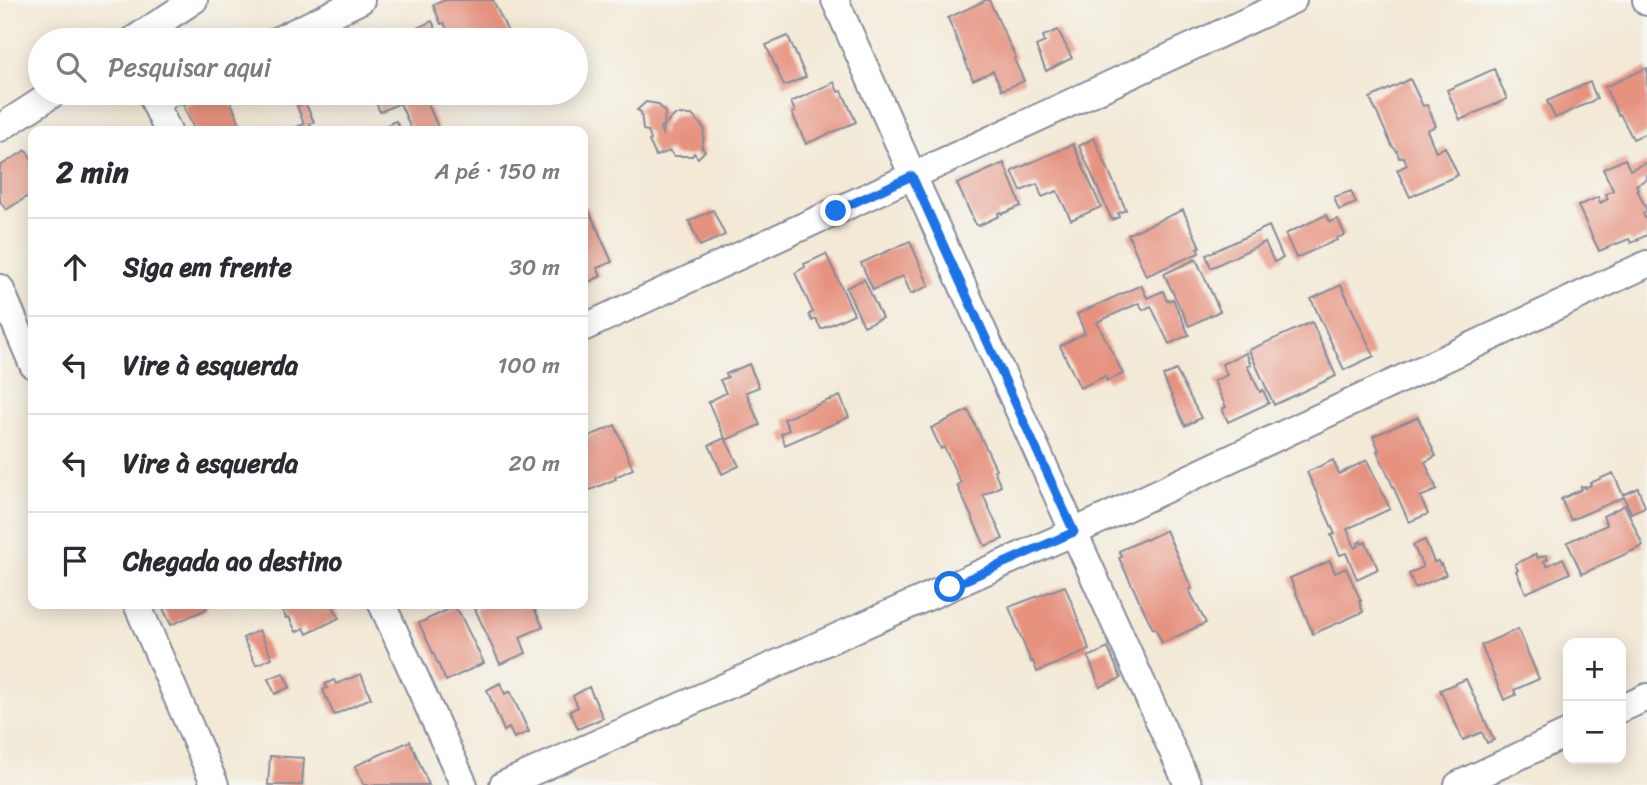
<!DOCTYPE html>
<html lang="pt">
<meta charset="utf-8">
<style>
body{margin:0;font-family:Sriracha,sans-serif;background:#f2f2f3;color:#2b2b33}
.controls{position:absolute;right:21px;bottom:21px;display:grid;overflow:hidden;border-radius:14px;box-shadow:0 4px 18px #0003}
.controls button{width:63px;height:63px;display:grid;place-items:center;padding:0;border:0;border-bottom:2px solid #e1e1e2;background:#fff;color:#2b2b33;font:35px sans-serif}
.stop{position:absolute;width:21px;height:21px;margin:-16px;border:5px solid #1a73e8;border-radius:50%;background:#fff}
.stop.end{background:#1a73e8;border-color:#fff;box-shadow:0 2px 7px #0008}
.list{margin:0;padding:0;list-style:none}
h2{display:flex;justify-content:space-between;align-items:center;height:91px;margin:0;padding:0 28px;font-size:30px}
h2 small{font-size:23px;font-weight:400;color:#7c7c81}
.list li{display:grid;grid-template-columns:46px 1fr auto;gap:21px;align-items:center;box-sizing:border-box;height:98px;padding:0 28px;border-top:2px solid #e1e1e2}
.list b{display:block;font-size:26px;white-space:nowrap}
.list em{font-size:23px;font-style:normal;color:#7c7c81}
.icon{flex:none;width:38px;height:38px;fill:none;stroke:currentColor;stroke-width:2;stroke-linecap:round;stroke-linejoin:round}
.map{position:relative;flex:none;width:1647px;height:785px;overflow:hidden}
.search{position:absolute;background:#fff;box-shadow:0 4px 18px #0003;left:28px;top:28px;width:560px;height:77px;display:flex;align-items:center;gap:18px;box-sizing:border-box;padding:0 24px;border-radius:38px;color:#7c7c81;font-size:26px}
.panel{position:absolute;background:#fff;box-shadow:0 4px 18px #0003;left:28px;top:126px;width:560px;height:483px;border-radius:14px}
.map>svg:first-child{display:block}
.building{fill:#e6927f}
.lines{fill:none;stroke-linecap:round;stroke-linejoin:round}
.street-casing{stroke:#878c9a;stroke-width:30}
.street{stroke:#fff;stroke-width:26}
.route{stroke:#1a73e8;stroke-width:9}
</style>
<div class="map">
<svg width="1647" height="785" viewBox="0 0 1647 785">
<rect width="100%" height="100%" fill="#f6f6f2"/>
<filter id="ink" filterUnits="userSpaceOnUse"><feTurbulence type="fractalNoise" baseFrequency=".0143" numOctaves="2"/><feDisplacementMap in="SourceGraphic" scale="14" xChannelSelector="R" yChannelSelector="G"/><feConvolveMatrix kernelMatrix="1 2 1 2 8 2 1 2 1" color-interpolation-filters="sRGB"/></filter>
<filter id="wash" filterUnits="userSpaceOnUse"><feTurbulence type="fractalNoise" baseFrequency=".00686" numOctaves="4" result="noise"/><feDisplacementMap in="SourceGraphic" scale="28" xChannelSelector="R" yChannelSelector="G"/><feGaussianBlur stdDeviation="1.57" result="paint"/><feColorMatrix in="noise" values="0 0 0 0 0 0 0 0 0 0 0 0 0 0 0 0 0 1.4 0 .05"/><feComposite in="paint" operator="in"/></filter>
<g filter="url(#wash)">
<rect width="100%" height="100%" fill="#f3e9d6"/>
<g id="blocks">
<!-- building -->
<path class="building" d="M 445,0 L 493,0 L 510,36 L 501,40 L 452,40 L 444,23 L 441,24 L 433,5 Z
M 986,0 L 989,0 L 1016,58 L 1014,59 L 1024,81 L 1002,90 L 993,71 L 973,80 L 948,18 Z
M 432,21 L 441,40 L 398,40 L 397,37 Z
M 1058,30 L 1072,58 L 1046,71 L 1036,46 L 1045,42 L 1043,36 Z
M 788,36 L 806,77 L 784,86 L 766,45 Z
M 1647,68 L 1647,133 L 1633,139 L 1620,114 L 1618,115 L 1605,87 Z
M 1494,69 L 1507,99 L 1460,120 L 1447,90 Z
M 1410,79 L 1423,106 L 1427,105 L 1436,126 L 1427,130 L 1436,152 L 1445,147 L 1458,175 L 1410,197 L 1397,170 L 1407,165 L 1404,157 L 1399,158 L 1397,151 L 1392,146 L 1370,98 Z
M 834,82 L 838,92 L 842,91 L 856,122 L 806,144 L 792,113 L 795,112 L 791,102 Z
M 1590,82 L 1597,99 L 1555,118 L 1547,101 Z
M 212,93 L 227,93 L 243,131 L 195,131 L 183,105 Z
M 372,93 L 423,93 L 438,127 L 429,131 L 412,131 L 400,103 L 380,112 Z
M 305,102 L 314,122 L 310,124 L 313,131 L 288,131 L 304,124 L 297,106 Z
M 646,102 L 658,104 L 665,112 L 664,124 L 660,128 L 663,136 L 663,127 L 675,115 L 692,115 L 704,128 L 703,144 L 701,147 L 705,151 L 698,158 L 694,153 L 692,156 L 674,156 L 670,151 L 656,156 L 649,141 L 651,140 L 648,131 L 643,130 L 641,112 L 637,110 Z
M 396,121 L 401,131 L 375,131 L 393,122 Z
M 1094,138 L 1126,210 L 1118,213 L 1119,217 L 1112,220 L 1079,146 Z
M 1073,144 L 1101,207 L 1071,220 L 1057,191 L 1042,197 L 1037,184 L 1021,191 L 1012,171 Z
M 26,150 L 33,161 L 33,193 L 6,210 L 0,201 L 0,166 Z
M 1625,159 L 1630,170 L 1647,162 L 1647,179 L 1636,185 L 1638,188 L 1637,189 L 1647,211 L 1643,213 L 1647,223 L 1647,235 L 1631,243 L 1629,239 L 1599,251 L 1578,206 L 1598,197 L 1600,203 L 1608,199 L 1606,194 L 1613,190 L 1603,169 Z
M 1004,163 L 1021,206 L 1002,214 L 1001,212 L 998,213 L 999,216 L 978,226 L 975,223 L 957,184 Z
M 1351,191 L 1356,203 L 1339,210 L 1334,197 Z
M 587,206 L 612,262 L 597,268 L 601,276 L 583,285 L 583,208 Z
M 713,210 L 725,235 L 700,246 L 689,221 Z
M 1183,210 L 1200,247 L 1197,248 L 1199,253 L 1146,276 L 1128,234 Z
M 1326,215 L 1330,222 L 1338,219 L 1345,235 L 1336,238 L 1337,240 L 1296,258 L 1285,234 Z
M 1269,226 L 1283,258 L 1274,262 L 1265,242 L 1211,268 L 1206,255 Z
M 910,241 L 929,286 L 911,294 L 903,276 L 873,290 L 861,263 Z
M 826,254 L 854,314 L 821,329 L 816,319 L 812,321 L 809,315 L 809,314 L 813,312 L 795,273 L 805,267 L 804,264 Z
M 1196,259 L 1220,311 L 1189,326 L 1164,274 Z
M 864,279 L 882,318 L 864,326 L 846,288 Z
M 1141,285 L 1147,298 L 1163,291 L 1167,301 L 1173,299 L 1189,335 L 1169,344 L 1151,306 L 1143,310 L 1139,303 L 1097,322 L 1123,374 L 1107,381 L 1105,376 L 1080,388 L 1060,346 L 1085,333 L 1077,314 Z
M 1341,285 L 1374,356 L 1344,370 L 1311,299 Z
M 1312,322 L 1336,376 L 1274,405 L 1249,350 Z
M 1246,353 L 1251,365 L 1247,366 L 1260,392 L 1263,390 L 1269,403 L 1228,422 L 1222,409 L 1226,407 L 1214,381 L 1227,375 L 1222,364 Z
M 749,364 L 759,387 L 746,392 L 760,425 L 726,440 L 739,466 L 722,474 L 709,445 L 725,438 L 708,402 L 726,393 L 720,380 L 728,377 L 726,374 Z
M 1176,370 L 1201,418 L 1185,426 L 1163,376 Z
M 840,396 L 849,417 L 785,445 L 781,434 L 789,430 L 784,419 L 831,399 L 831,400 Z
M 968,410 L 995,467 L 996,469 L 994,470 L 1001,486 L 983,495 L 1003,539 L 985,546 L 957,485 L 961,483 L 944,447 L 941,449 L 931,428 Z
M 1418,417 L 1436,456 L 1425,462 L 1437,490 L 1420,497 L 1428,514 L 1409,522 L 1377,451 L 1379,450 L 1373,436 Z
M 615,425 L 633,469 L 615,477 L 616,479 L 583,493 L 583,439 Z
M 1333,460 L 1339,474 L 1367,460 L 1390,509 L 1347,529 L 1355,548 L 1359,546 L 1358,543 L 1361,541 L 1362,544 L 1366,542 L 1378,569 L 1357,579 L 1346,553 L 1340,555 L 1331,535 L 1335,534 L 1307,472 Z
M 1613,473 L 1623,495 L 1638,488 L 1645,507 L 1631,513 L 1624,497 L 1571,520 L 1561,499 L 1582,489 L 1581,487 L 1585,486 L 1585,488 L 1591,485 L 1590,483 Z
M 1625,505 L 1643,546 L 1582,574 L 1567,542 L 1607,525 L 1603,516 Z
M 1166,530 L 1192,589 L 1189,590 L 1206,623 L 1162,643 L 1155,628 L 1153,629 L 1119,558 L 1122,557 L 1119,551 L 1145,539 L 1146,540 Z
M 1425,540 L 1434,562 L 1438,561 L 1440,565 L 1441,564 L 1446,575 L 1415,588 L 1409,574 L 1423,567 L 1413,545 Z
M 1536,554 L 1538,558 L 1546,555 L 1548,559 L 1544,561 L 1547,566 L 1563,558 L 1570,573 L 1526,593 L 1516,571 L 1518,570 L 1515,564 Z
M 1330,561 L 1335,573 L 1346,568 L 1361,601 L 1359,601 L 1363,612 L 1313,634 L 1290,578 Z
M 1065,586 L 1086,639 L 1089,650 L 1037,672 L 1033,661 L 1031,662 L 1009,607 Z
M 161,604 L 205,604 L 207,609 L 171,625 Z
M 279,604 L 332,604 L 339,618 L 307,634 L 304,628 L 296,632 L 289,617 L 286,618 Z
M 487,604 L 532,604 L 543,627 L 520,637 L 526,653 L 500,664 L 475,609 Z
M 454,607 L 459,612 L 484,663 L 446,681 L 419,623 Z
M 1518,629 L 1539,679 L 1514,690 L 1516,695 L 1504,700 L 1481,645 Z
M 259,630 L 272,658 L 256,665 L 243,638 Z
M 1108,648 L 1121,678 L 1100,687 L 1088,657 Z
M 283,673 L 290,687 L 275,694 L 268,679 Z
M 361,674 L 371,698 L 334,715 L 323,690 L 327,688 L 325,684 L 334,680 L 336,684 Z
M 1466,679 L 1494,740 L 1487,743 L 1482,732 L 1463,740 L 1440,690 Z
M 500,683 L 505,694 L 510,691 L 529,732 L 514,738 L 509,728 L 504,731 L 487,690 Z
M 589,687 L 603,718 L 578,729 L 570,711 L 578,707 L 573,696 Z
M 410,741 L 429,785 L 364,785 L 355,766 Z
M 270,756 L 304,758 L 302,785 L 268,785 Z"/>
</g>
</g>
<g filter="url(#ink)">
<use href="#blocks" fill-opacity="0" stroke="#878c9a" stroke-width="2"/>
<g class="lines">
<defs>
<path id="street" d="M 835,0 L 913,176 L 1188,785
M 1646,0 L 1647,2
M 133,40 L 194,0
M 278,40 L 361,0
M 0,128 L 54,93
M 168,131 L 154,101 L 171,93
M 0,288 L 33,365
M 583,328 L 1293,0
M 137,604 L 215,785
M 382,604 L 464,785
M 1621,709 L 1647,697
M 503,785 L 1074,532 L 1647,264
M 1458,785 L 1568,733"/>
</defs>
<!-- street casing -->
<use href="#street" class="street-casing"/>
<!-- street -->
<use href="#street" class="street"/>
</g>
</g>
<g class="lines" filter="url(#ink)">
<!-- route -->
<path class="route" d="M 836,211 L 912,176 L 1074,532 L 950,587"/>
</g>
</svg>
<div class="controls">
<button>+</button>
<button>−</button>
</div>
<div class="stop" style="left:950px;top:587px"></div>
<div class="stop end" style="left:836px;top:211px"></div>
<div class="search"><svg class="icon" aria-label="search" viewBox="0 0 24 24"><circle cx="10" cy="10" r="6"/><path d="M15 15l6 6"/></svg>Pesquisar aqui</div>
<section class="panel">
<h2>2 min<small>A pé · 150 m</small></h2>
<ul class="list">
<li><svg class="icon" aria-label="ahead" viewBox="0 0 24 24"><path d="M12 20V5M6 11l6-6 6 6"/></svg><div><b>Siga em frente</b></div><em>30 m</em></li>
<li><svg class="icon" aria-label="left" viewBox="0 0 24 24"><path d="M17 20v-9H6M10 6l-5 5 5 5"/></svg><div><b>Vire à esquerda</b></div><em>100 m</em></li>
<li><svg class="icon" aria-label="left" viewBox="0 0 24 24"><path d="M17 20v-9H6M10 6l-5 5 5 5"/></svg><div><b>Vire à esquerda</b></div><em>20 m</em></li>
<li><svg class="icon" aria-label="arrive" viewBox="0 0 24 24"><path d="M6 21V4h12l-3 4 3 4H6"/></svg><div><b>Chegada ao destino</b></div></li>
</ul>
</section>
</div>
